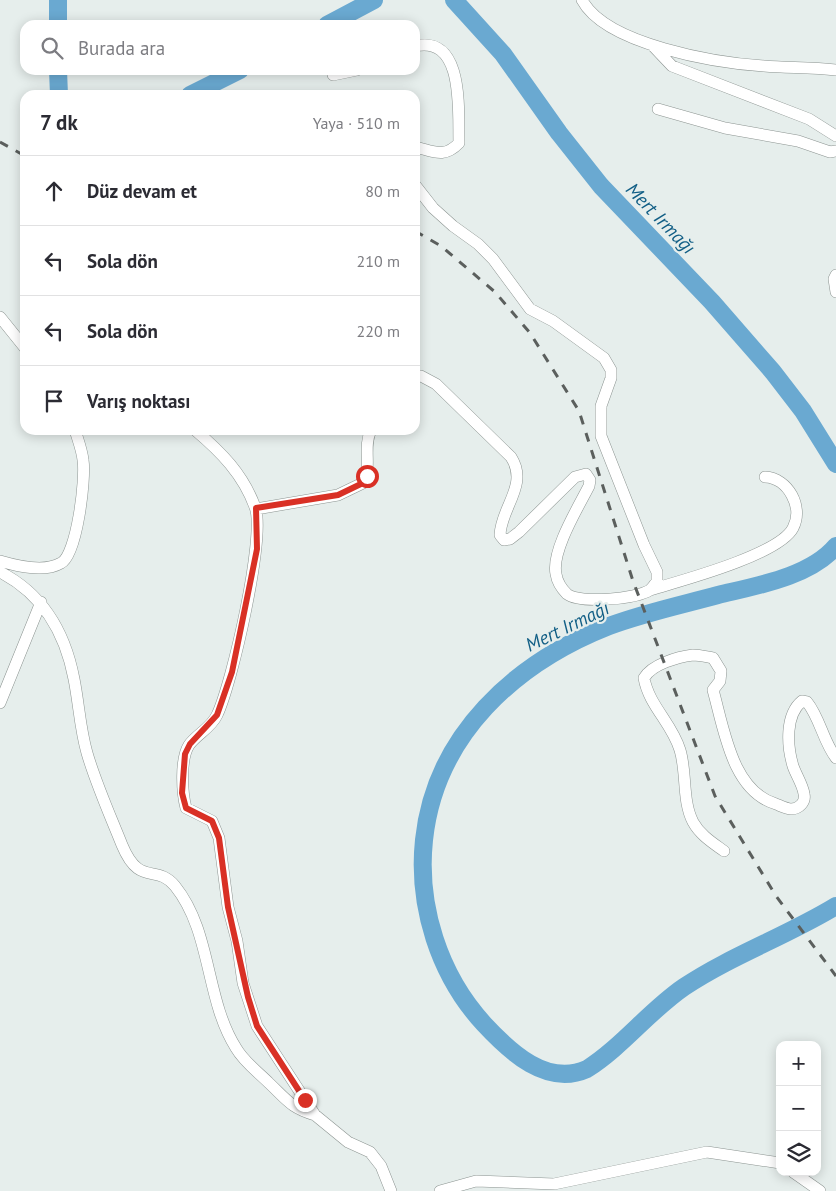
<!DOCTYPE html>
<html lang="tr">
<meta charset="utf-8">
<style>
body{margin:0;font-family:"PT Sans",sans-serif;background:#f2f2f3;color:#2b2b33}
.controls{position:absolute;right:15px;bottom:15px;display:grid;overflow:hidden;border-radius:10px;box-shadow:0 2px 12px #0003}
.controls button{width:45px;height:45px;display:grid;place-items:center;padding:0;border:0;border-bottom:1px solid #e1e1e2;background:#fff;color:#2b2b33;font:25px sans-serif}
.stop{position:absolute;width:15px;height:15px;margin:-11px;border:4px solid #d93025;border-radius:50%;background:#fff}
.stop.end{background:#d93025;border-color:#fff;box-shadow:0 1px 5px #0008}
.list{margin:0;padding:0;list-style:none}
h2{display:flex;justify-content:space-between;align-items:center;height:65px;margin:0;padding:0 20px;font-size:21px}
h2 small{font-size:16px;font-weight:400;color:#7c7c81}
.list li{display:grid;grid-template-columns:32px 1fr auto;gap:15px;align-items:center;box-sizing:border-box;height:70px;padding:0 20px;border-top:1px solid #e1e1e2}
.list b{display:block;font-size:19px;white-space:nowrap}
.list em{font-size:16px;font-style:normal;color:#7c7c81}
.icon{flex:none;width:28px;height:28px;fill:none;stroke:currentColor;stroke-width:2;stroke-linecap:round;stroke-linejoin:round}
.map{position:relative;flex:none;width:836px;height:1191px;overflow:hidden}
.search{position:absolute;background:#fff;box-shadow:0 2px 12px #0003;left:20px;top:20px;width:400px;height:55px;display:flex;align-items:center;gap:12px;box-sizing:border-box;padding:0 18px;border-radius:15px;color:#7c7c81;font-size:19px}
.panel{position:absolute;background:#fff;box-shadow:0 2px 12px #0003;left:20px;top:90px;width:400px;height:345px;border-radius:15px}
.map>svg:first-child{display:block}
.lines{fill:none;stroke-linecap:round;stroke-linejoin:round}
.river{stroke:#6aa9d1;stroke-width:18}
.minor-casing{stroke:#8c9491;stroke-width:12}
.minor{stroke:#fff;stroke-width:11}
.rail{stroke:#5b5f5d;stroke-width:3;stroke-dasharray:9 9;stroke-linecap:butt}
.route{stroke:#d93025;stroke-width:6}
.labels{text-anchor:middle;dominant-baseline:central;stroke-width:4.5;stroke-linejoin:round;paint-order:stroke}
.water-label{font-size:19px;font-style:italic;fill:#115e85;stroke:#e6eeec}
</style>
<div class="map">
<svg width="836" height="1191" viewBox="0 0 836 1191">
<rect width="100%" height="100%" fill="#e6eeec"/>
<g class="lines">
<!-- river -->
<path class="river" d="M 454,0 L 503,54 L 559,133 L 601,186 L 712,302 L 773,372 L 803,411 L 836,464
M 58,25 L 58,0
M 327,25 L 374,0
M 58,70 L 59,95
M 190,95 L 240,70
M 836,546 C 810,577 755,586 718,595 C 681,605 644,613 609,626 C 515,663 435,735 424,840 C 417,906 439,975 484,1024 C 510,1052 547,1087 587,1069 C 623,1046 649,1011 684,987 C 732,955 787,936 836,906"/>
<defs>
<path id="minor" d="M 582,0 C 606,45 717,63 764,66 C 788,68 812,67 836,70
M 415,46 C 465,35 458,112 459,143 C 444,159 433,151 415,147
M 654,47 L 672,66 L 809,119 L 836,136
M 333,75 L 357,70
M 658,109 L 725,128 L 798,141 L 830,152 L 836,151
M 415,185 L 433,208 L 453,226 L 478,244 L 493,259 L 530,309 L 553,321 L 604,358 L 611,370 L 611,378 L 601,406 L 601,436 L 644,545 L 657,572 L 657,581 C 655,584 652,588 650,590 C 636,599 580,604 567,594 C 562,589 557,581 556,574 C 551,551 579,506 589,486 L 590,480 L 586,474 L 575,477 L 519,532 L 510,539 L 504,540 L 500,535 C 501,507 529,485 511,457 L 436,384 L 421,376 L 415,376
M 836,275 L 834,279 L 836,292
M 0,317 L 25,348
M 195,430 C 221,452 243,474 255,507 C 266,535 232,684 217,715 C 211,728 197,734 189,745 C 180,759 182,793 186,808 L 212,821 L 219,838 L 228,907 L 237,941 L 243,983 L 257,1026 L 315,1115 L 348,1142 L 370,1152 L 381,1166 L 391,1191
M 256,509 L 338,495 L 365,482 C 371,465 363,446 371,430
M 0,561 C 17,566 44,573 61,563 C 77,555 86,478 83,460 C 82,450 78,440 75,430
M 0,572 C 43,594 65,632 74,679 C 79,704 80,729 87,753 C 96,784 110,815 122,845 C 140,888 156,863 175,886 C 212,932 205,999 236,1048 C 244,1062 258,1072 269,1083 C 287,1100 291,1108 315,1115
M 650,590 C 680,581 779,555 793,528 C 804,507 788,478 765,477
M 0,703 L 41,602
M 724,851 C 713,843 700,835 693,822 C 682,801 687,773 680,750 C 672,723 649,706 644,678 C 652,664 678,657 693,655 C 700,655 707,657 713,658 L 721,671 L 720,681 L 713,690 C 724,729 732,791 776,804 C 781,806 787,809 791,809 C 799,809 806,802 804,794 C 803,785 796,775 793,766 C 787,746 785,715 802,701 L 807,702 C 820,718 823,741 836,758
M 793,1172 L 820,1191
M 440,1191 L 476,1181 L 554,1184 L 707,1152 L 780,1163"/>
</defs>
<!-- minor casing -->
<use href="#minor" class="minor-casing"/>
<!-- minor -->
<use href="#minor" class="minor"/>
<!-- rail -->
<path class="rail" d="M 0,142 L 25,156
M 415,231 L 441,246 L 495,292 L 530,333 L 579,411 L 633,581 L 715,796 L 776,896 L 836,976"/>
</g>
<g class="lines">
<!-- route -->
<path class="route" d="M 305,1100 L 257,1026 L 248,997 L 228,907 L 219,838 L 212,821 L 186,808 L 182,793 L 185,754 L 190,744 L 217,715 L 232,672 L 257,549 L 256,508 L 338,495 L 365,482 L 367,476"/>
</g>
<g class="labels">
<!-- water labels -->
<g class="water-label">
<text transform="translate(661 218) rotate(46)">Mert Irmağı</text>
<text transform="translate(567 626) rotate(-26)">Mert Irmağı</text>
</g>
</g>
</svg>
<div class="controls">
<button>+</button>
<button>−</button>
<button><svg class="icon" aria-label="layers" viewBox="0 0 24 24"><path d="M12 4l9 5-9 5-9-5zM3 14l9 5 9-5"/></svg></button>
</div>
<div class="stop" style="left:367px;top:476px"></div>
<div class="stop end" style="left:305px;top:1100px"></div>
<div class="search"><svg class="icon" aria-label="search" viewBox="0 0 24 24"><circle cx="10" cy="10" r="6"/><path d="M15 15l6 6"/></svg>Burada ara</div>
<section class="panel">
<h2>7 dk<small>Yaya · 510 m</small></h2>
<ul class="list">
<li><svg class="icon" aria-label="ahead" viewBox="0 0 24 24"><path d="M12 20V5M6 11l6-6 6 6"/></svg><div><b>Düz devam et</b></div><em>80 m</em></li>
<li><svg class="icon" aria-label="left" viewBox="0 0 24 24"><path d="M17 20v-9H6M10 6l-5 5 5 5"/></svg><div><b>Sola dön</b></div><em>210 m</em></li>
<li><svg class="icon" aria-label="left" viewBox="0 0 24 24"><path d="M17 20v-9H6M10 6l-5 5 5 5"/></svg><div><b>Sola dön</b></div><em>220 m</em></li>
<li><svg class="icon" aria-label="arrive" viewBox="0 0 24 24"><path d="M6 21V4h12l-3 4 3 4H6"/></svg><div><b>Varış noktası</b></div></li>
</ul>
</section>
</div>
